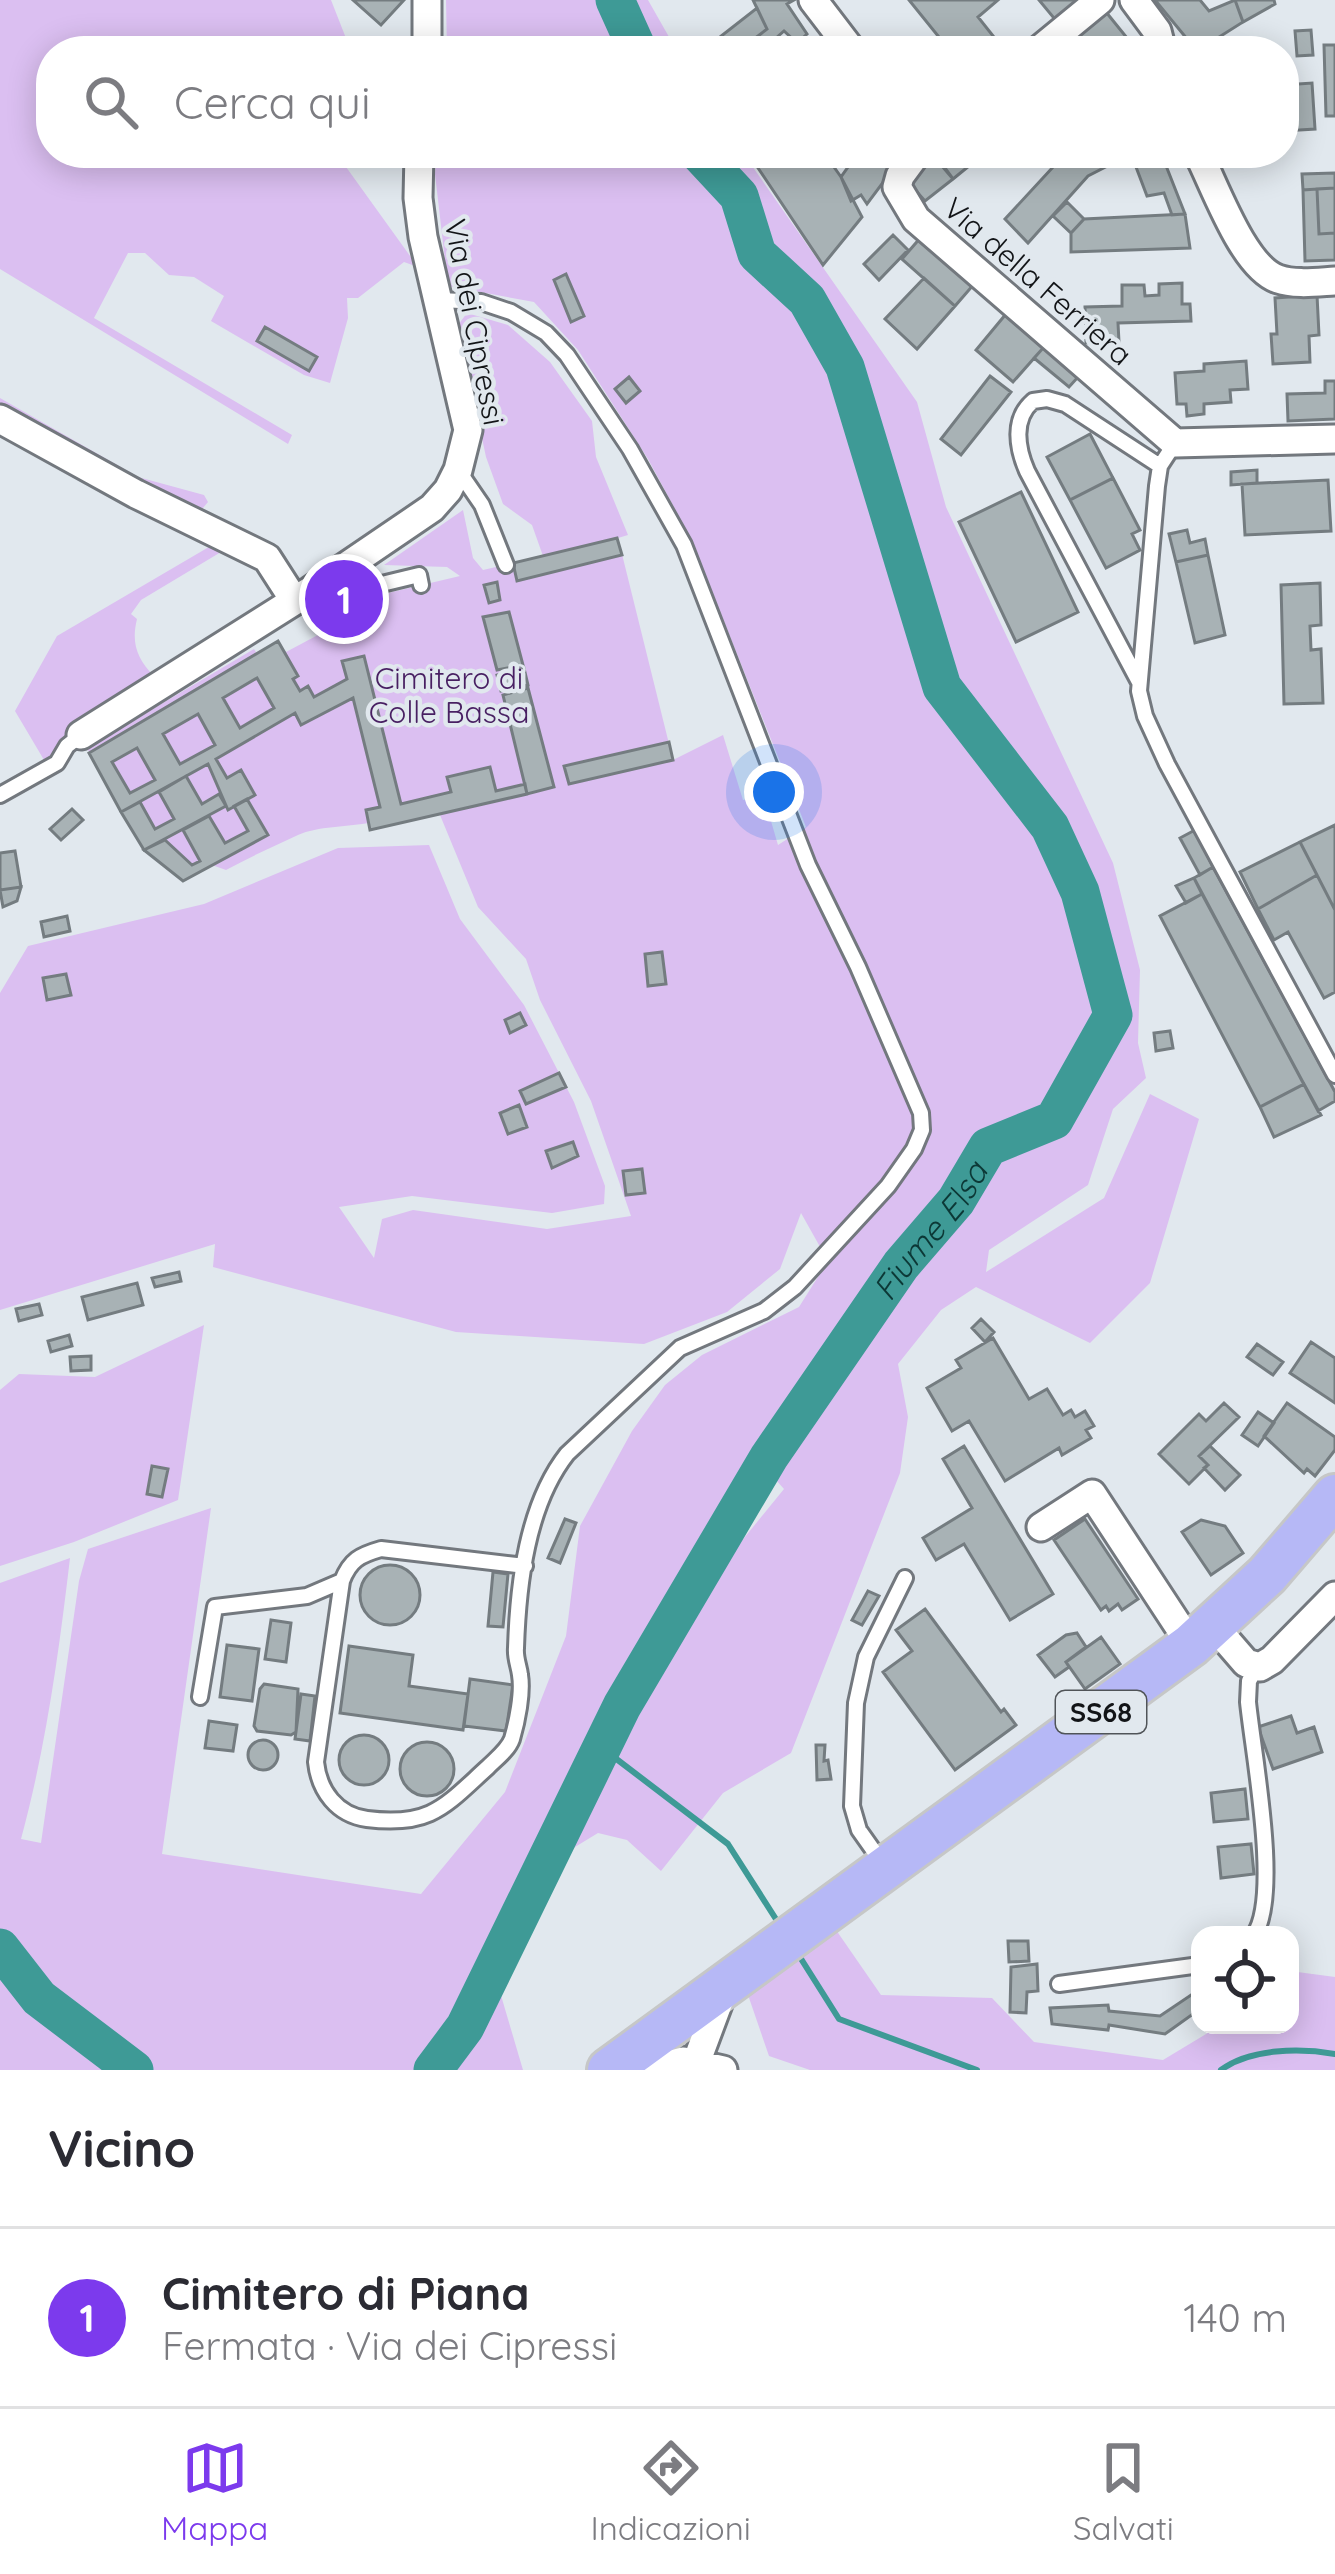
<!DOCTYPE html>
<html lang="it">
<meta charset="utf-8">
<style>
body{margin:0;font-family:Quicksand,sans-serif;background:#f2f2f3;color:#2b2b33}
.controls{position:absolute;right:36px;bottom:36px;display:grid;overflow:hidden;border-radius:24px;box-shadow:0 6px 30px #0003}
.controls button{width:108px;height:108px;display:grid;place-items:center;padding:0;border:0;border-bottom:3px solid #e1e1e2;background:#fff;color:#2b2b33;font:60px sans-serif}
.you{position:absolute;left:774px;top:792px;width:42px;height:42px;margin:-30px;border:9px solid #fff;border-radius:50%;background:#1a73e8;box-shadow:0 0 0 18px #1a73e833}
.badge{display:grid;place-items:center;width:78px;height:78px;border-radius:50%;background:#7c3aed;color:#fff;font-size:39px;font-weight:700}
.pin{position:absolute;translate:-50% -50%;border:6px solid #fff;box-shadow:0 3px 12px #0006}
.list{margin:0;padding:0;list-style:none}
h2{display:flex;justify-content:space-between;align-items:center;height:156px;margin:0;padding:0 48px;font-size:51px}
h2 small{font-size:39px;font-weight:400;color:#7c7c81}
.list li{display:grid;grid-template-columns:78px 1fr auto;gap:36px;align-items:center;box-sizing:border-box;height:180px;padding:0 48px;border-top:3px solid #e1e1e2}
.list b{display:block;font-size:45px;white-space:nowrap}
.list p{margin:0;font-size:39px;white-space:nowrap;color:#7c7c81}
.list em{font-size:39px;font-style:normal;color:#7c7c81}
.icon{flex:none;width:66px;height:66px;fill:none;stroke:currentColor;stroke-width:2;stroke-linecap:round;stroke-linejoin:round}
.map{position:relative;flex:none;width:1335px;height:2070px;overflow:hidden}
.search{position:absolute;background:#fff;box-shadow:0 6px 30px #0003;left:36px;right:36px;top:36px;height:132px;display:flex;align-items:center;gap:30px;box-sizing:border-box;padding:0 42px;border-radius:48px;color:#7c7c81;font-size:45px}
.sheet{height:336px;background:#fff}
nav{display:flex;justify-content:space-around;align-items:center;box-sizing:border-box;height:168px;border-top:3px solid #e1e1e2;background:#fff;font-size:33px;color:#7c7c81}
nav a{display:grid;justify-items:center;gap:6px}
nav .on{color:#7c3aed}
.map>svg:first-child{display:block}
.green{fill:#dbbff1;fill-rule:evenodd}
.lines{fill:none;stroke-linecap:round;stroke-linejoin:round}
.stream{stroke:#3e9a96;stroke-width:6}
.river{stroke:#3e9a96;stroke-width:39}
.building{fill:#a8b2b5;stroke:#747c80;stroke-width:3;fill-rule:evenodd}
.service-casing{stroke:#73787e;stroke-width:20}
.minor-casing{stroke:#73787e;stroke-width:33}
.primary-casing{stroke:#c6c7c7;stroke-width:48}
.service{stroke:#fff;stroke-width:14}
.minor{stroke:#fff;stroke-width:27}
.primary{stroke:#b6b8f6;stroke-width:42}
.labels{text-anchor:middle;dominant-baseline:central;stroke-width:9;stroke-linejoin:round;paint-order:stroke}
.shield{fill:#e1e8ee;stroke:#505458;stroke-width:3}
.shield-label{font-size:27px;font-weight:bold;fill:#121417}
.street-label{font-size:30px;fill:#121417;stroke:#e1e8ee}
.park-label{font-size:30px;fill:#481f62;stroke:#e1e8ee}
.water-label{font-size:33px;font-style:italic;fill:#0c3836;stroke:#e1e8ee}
</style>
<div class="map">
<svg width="1335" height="2070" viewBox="0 0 1335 2070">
<rect width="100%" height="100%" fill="#e1e8ee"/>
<!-- green -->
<path class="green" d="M 0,0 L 331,0 L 351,51 L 51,51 L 51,153 L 336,153 L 418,267 L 404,262 L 358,298 L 347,298 L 348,318 L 330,383 L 304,375 L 211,321 L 224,296 L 194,277 L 169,275 L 145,253 L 128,253 L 94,318 L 292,435 L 288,444 L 0,269 Z
M 446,0 L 648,0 L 677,51 L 447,51 Z
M 437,153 L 743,153 L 917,402 L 946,507 L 1113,863 L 1140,970 L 1138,1043 L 1146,1078 L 1113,1109 L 1088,1185 L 989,1250 L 986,1272 L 1104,1198 L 1150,1094 L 1199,1119 L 1150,1283 L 1090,1343 L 976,1287 L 941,1310 L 898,1364 L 908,1417 L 900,1473 L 791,1753 L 723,1793 L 661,1871 L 627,1840 L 598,1833 L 575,1847 L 561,1865 L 500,1992 L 523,2070 L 0,2070 L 0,1583 L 70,1558 C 59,1652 46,1747 21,1839 L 41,1843 L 79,1581 L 88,1549 L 211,1508 L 162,1854 L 421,1894 L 505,1792 L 566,1636 L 580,1526 L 632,1431 L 665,1385 L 702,1355 L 799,1307 L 828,1261 L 801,1213 L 780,1269 L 727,1312 L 644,1344 L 456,1332 L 213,1267 L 215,1244 L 0,1310 L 0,993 L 28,946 L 204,904 L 338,848 L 429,845 L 460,919 L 524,1005 L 574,1102 L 605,1186 L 604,1204 L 552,1213 L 412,1196 L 339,1207 L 374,1258 L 382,1219 L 413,1210 L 547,1229 L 631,1216 L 591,1101 L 540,1000 L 526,959 L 478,907 L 440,815 L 370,830 L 368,823 C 347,827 318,826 298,835 C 274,846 250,857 226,870 L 212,865 L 183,881 L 144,850 L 87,748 L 254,649 L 257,654 L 278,641 L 286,652 L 333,627 L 329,607 L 460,576 L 447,567 L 384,565 L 463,510 L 473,558 L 483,570 L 543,556 L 532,525 L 503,504 L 486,457 L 458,325 L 467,313 L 508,325 L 550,362 L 592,421 L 596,457 L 628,535 L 618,538 L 673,760 L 723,735 L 743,800 L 764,797 L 778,845 L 806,827 L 691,539 L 648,459 L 578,350 L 534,302 L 448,286 L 435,174 ZM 761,1463 L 784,1489 L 674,1624 L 664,1615 Z
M 0,398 L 138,477 L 204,495 L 208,502 L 197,515 L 0,413 Z
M 214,544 L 226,549 L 141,600 L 131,614 L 137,619 C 131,643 137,659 154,676 L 66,736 L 47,765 L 15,711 L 57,636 Z
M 204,1325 L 178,1500 L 74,1542 L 0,1566 L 0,1390 L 19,1374 L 95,1377 Z
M 834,1927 L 881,1995 L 992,1998 L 1034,2042 L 1163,2060 L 1221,2025 L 1290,2025 L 1290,1971 L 1335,1977 L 1335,2070 L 810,2070 L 769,2056 L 747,1992 Z"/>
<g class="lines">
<!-- stream -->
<path class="stream" d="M 602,1748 L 728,1844 L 781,1927
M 798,1954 L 839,2019 L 977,2070
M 1221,2070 C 1250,2048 1301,2048 1335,2054"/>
<!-- river -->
<g class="river">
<path d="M 615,0 L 638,51"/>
<path d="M 0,1948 L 39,1998 L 134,2070"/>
<path id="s1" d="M 433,2070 L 465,2027 L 622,1706 L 769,1457 L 901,1265 L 956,1201 L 988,1147 L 1054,1120 L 1113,1015 L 1080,892 L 1050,827 L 942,687 L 845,367 L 807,300 L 757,254 L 739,196 L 699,153"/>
</g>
</g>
<!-- building -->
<path class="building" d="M 353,0 L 404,0 L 381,25 Z
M 753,0 L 794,0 L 787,4 L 807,34 L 797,43 L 784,31 L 767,46 L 758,36 L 767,29 Z
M 909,0 L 998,0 L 978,17 L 1005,51 L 942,51 L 947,47 Z
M 1039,0 L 1086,0 L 1058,23 Z
M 1155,0 L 1200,0 L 1209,11 L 1235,0 L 1243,22 L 1197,51 Z
M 1235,0 L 1274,0 L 1275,4 L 1243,22 Z
M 757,8 L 767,29 L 758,36 L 737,51 L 702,51 Z
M 1106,12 L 1136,49 L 1057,51 Z
M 1311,30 L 1313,55 L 1297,56 L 1295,31 Z
M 1324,45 L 1335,45 L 1335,116 L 1326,116 Z
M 1312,83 L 1315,129 L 1284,131 L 1284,85 Z
M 748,153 L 824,153 L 841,177 L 862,217 L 823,265 Z
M 858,153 L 905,153 L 867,204 L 861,195 L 851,201 L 841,177 Z
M 931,153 L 953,179 L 925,201 L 909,183 Z
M 934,153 L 985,153 L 953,179 Z
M 1066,153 L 1133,153 L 1088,176 L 1028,243 L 1005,219 Z
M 1148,153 L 1161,153 L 1185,214 L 1172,215 L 1164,193 L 1147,196 L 1136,167 L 1151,159 Z
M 1335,173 L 1335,188 L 1303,190 L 1302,174 Z
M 1335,188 L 1335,233 L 1319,234 L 1317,189 Z
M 1317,189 L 1319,234 L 1335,233 L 1335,260 L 1305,261 L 1303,190 Z
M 1067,202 L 1084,219 L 1071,233 L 1053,216 Z
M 1185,214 L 1190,248 L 1071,252 L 1071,233 L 1084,219 Z
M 893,235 L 908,250 L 879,280 L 864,264 Z
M 922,236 L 975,283 L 955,306 L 902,259 Z
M 566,274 L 584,316 L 571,322 L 554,280 Z
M 924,278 L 955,306 L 917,349 L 885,319 Z
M 1182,283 L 1182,304 L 1190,304 L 1191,321 L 1118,323 L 1119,342 L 1086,343 L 1085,307 L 1122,306 L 1122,285 L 1144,285 L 1145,296 L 1159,295 L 1159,284 Z
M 1317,295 L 1319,335 L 1309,336 L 1310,362 L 1273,364 L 1271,334 L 1277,334 L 1275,298 Z
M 1006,314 L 1044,347 L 1013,382 L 976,350 Z
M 265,327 L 317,357 L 309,371 L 257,341 Z
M 1044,347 L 1079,376 L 1069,387 L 1034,358 Z
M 1246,361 L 1248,389 L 1230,390 L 1231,402 L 1204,404 L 1204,414 L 1187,416 L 1186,404 L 1177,404 L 1175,373 L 1204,371 L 1204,364 Z
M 990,376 L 1011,392 L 961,455 L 941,439 Z
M 629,377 L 640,391 L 626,403 L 615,389 Z
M 1325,381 L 1335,381 L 1335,419 L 1288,421 L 1287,394 L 1325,393 Z
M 1090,434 L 1113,478 L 1070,500 L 1047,457 Z
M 1257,470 L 1257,483 L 1231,485 L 1231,472 Z
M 1113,478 L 1140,530 L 1132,534 L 1140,550 L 1106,568 L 1070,500 Z
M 1328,480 L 1331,531 L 1245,535 L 1242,484 Z
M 1021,492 L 1078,612 L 1016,642 L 959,522 Z
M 1187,530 L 1190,543 L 1205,539 L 1208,555 L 1176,562 L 1169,534 Z
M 617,538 L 622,555 L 517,581 L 513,563 Z
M 1208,555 L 1225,635 L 1195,643 L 1176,562 Z
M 497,582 L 500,600 L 489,603 L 484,585 Z
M 1320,583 L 1321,625 L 1310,626 L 1311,650 L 1321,649 L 1323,703 L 1284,704 L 1281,585 Z
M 349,602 L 357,636 L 337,640 L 329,607 Z
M 509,612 L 523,665 L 497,670 L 483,617 Z
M 278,641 L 298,676 L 293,679 L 300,691 L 308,686 L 314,697 L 347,679 L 342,661 L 364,656 L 401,804 L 451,792 L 447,777 L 490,767 L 496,791 L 525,784 L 527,794 L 370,830 L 366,810 L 380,807 L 353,698 L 301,725 L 295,713 L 216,759 L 227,778 L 241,770 L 255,795 L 228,810 L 208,764 L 121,812 L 89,753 ZM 257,678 L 274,708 L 240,728 L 223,698 ZM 198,714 L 215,745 L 180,764 L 163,734 ZM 137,748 L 155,780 L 130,793 L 112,762 Z
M 524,668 L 528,685 L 501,691 L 497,675 Z
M 528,688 L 554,787 L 527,794 L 503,695 Z
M 669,742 L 673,760 L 569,784 L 564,766 Z
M 186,776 L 202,804 L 219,794 L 226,806 L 144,850 L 121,812 L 140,802 L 155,829 L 174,819 L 159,792 Z
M 247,799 L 268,835 L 183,881 L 144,850 L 165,840 L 192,865 L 200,861 L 183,830 L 209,816 L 225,843 L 248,831 L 234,806 Z
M 72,809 L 83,820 L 61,840 L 50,829 Z
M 1335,825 L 1335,910 L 1300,842 Z
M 1195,830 L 1213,867 L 1200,875 L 1180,838 Z
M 1300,842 L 1317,875 L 1258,909 L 1240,872 Z
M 15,851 L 21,887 L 0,890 L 0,853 Z
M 1213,867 L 1335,1092 L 1335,1101 L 1318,1111 L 1194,878 Z
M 1317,875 L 1335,910 L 1335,992 L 1324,998 L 1288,932 L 1274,940 L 1258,909 Z
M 1194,878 L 1202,894 L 1186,903 L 1176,886 Z
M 21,887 L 17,901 L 3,907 L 0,890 Z
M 1202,894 L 1304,1084 L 1260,1107 L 1160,916 Z
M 67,916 L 70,931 L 44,937 L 41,922 Z
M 662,952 L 666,984 L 648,986 L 645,954 Z
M 66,974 L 71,995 L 47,1000 L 43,978 Z
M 520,1013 L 526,1025 L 510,1033 L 505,1020 Z
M 1170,1031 L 1173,1048 L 1156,1051 L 1154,1033 Z
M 559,1073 L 566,1087 L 526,1104 L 520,1091 Z
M 1304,1084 L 1321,1115 L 1274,1137 L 1260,1107 Z
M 519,1105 L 527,1127 L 508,1134 L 500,1113 Z
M 573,1142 L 578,1156 L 552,1168 L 546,1151 Z
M 642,1169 L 645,1193 L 626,1195 L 623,1171 Z
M 179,1272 L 181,1281 L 155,1287 L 152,1278 Z
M 137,1283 L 143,1305 L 88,1320 L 82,1297 Z
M 39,1304 L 42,1315 L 19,1321 L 16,1309 Z
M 981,1319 L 994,1332 L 985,1342 L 972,1328 Z
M 69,1335 L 72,1346 L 51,1352 L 48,1341 Z
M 993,1338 L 1029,1399 L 1047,1389 L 1063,1415 L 1071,1410 L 1075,1417 L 1085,1411 L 1094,1426 L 1086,1430 L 1091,1438 L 1062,1455 L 1059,1448 L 1005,1481 L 969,1421 L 952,1431 L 927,1388 L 961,1368 L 956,1360 Z
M 1311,1342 L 1335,1358 L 1335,1403 L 1290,1373 Z
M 1257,1344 L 1283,1362 L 1273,1375 L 1247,1357 Z
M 91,1356 L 91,1370 L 71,1371 L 70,1357 Z
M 1224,1403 L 1239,1417 L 1199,1456 L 1208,1465 L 1189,1484 L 1159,1454 L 1199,1414 L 1206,1421 Z
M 1287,1403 L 1335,1437 L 1335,1450 L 1315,1476 L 1307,1469 L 1304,1473 L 1264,1436 Z
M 1258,1412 L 1274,1423 L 1258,1446 L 1242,1435 Z
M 964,1446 L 1053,1594 L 1010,1620 L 964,1544 L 936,1560 L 923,1538 L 972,1508 L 943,1459 Z
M 1210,1446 L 1240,1475 L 1225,1490 L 1204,1468 L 1208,1465 L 1199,1456 Z
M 152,1466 L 168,1469 L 162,1497 L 147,1494 Z
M 565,1519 L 576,1523 L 560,1563 L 548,1558 Z
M 1085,1519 L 1138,1599 L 1122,1610 L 1118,1604 L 1109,1611 L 1106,1606 L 1101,1610 L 1054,1540 Z
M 1201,1520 L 1225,1526 L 1243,1553 L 1211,1575 L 1182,1532 Z
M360 1595a30 30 0 1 1 60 0a30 30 0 1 1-60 0Z
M 493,1572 L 508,1574 L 503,1627 L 488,1626 Z
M 868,1591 L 879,1596 L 862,1625 L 852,1620 Z
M 925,1609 L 1001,1712 L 1004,1709 L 1016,1725 L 955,1770 L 883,1672 L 912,1651 L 896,1630 Z
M 271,1620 L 291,1623 L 286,1662 L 265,1659 Z
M 1077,1633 L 1086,1647 L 1066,1662 L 1069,1667 L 1055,1677 L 1038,1655 L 1066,1635 Z
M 1101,1637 L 1120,1664 L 1085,1689 L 1066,1662 Z
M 227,1645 L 259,1649 L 252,1701 L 220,1697 Z
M 349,1646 L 413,1655 L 409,1686 L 468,1694 L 463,1730 L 340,1713 Z
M 470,1679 L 513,1685 L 506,1731 L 464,1726 Z
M 264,1684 L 298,1689 L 296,1732 L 291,1735 L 257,1731 L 254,1726 L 260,1689 Z
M 301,1694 L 315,1696 L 310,1741 L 295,1739 Z
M 1291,1716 L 1297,1733 L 1314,1727 L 1322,1752 L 1273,1769 L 1258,1727 Z
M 209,1721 L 237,1725 L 233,1751 L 205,1748 Z
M339 1760a25 25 0 1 1 50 0a25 25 0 1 1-50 0Z
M248 1755a15 15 0 1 1 30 0a15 15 0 1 1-30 0Z
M400 1769a27 27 0 1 1 54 0a27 27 0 1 1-54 0Z
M 816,1745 L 825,1745 L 824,1761 L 828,1760 L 831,1779 L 817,1780 Z
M 1245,1789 L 1248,1819 L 1214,1822 L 1211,1793 Z
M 1251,1844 L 1254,1874 L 1221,1878 L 1218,1847 Z
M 1008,1941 L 1028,1941 L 1029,1961 L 1009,1962 Z
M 1037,1964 L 1038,1991 L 1027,1992 L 1026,2013 L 1010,2012 L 1011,1967 Z
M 1200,1989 L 1200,2009 L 1165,2034 L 1109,2025 L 1108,2030 L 1052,2024 L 1050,2008 L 1108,2005 L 1109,2011 L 1160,2016 Z"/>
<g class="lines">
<defs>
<path id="service" d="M 440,300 L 481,302 L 511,312 L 546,333 L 567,355 L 630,449 L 684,545 L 808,865 L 858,967 L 921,1113 L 922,1130 L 914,1149 L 888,1186 L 795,1287 L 764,1311 L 680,1348 L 567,1454 C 527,1505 518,1584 516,1648 C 515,1658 519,1666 520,1675 C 523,1693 517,1722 512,1739 C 508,1750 496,1759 488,1767 C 445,1806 431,1827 367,1819 C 337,1815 319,1791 316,1762 L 342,1581 C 350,1560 360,1555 381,1549 L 525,1566
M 1175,443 L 1160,466 L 1157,486 L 1139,691 L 1145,716 L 1167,764 L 1335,1075
M 458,470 L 482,505 L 506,565
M 315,592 L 357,590 L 419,575 L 421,585
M 1139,682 L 1027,471 C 1017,448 1012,419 1033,401 L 1047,399 L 1065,404 L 1160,466
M 0,795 L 57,763 L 67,746 L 81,735
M 200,1697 L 215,1607 L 307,1596 L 342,1581
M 883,1864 L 859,1830 L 852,1806 L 856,1703 L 866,1657 L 905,1578
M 1254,1935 C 1281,1896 1253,1753 1248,1702 L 1249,1681 L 1257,1667
M 1059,1984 L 1200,1965"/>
<path id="minor" d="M 813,0 L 852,51
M 1134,0 L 1157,31 L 1162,51
M 427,51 L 427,0
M 1038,51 L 1100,0
M 917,153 L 900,176 L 897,187 L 916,219 L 1175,443 L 1335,439
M 1198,153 C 1215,186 1243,267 1278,279 C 1295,285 1317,282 1335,281
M 0,419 L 136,494 L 267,558 L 294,600
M 81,735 L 310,591 L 432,508 L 448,490 L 458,470 L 468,430 L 423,237 L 418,198 L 419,153
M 1041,1527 L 1092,1494 L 1191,1645
M 1214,1626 L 1246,1663 L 1260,1667 L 1272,1660 L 1335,1596
M 696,2063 L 724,1988
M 649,2070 L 683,2061 L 723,2070"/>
<path id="primary" d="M 609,2070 L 1191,1645 L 1267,1575 L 1335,1496"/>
</defs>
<!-- service casing -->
<use href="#service" class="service-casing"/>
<!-- minor casing -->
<use href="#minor" class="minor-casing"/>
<!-- primary casing -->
<use href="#primary" class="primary-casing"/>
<!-- service -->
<use href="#service" class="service"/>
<!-- minor -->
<use href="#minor" class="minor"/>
<!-- primary -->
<use href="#primary" class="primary"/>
</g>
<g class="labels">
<!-- shield labels -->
<rect class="shield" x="1056" y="1691" width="90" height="42" rx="9"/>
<g class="shield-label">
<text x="1101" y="1712">SS68</text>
</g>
<!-- street labels -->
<g class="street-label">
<text transform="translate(1038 281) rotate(41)">Via della Ferriera</text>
<text transform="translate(475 322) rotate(79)">Via dei Cipressi</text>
</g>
<!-- park labels -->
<g class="park-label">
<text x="449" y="678">Cimitero di<tspan x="449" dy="34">Colle Bassa</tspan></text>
</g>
<!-- water labels -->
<g class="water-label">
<text stroke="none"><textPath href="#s1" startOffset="978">Fiume Elsa</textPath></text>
</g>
</g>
</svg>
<div class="controls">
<button><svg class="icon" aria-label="locate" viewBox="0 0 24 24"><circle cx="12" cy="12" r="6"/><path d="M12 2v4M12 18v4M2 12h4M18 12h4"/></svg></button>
</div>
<div class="you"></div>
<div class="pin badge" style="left:344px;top:599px">1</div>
<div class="search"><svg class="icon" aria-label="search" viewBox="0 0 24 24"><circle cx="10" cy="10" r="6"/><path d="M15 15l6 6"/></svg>Cerca qui</div>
</div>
<section class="sheet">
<h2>Vicino<small></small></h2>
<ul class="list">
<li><span class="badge">1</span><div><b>Cimitero di Piana</b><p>Fermata · Via dei Cipressi</p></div><em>140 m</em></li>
</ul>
</section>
<nav>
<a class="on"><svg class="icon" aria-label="map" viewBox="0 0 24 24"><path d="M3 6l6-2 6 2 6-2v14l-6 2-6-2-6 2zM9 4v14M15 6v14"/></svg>Mappa</a>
<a><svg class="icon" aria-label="directions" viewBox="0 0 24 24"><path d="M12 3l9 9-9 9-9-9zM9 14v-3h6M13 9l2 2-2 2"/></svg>Indicazioni</a>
<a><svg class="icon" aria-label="saved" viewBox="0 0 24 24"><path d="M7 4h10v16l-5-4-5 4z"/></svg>Salvati</a>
</nav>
